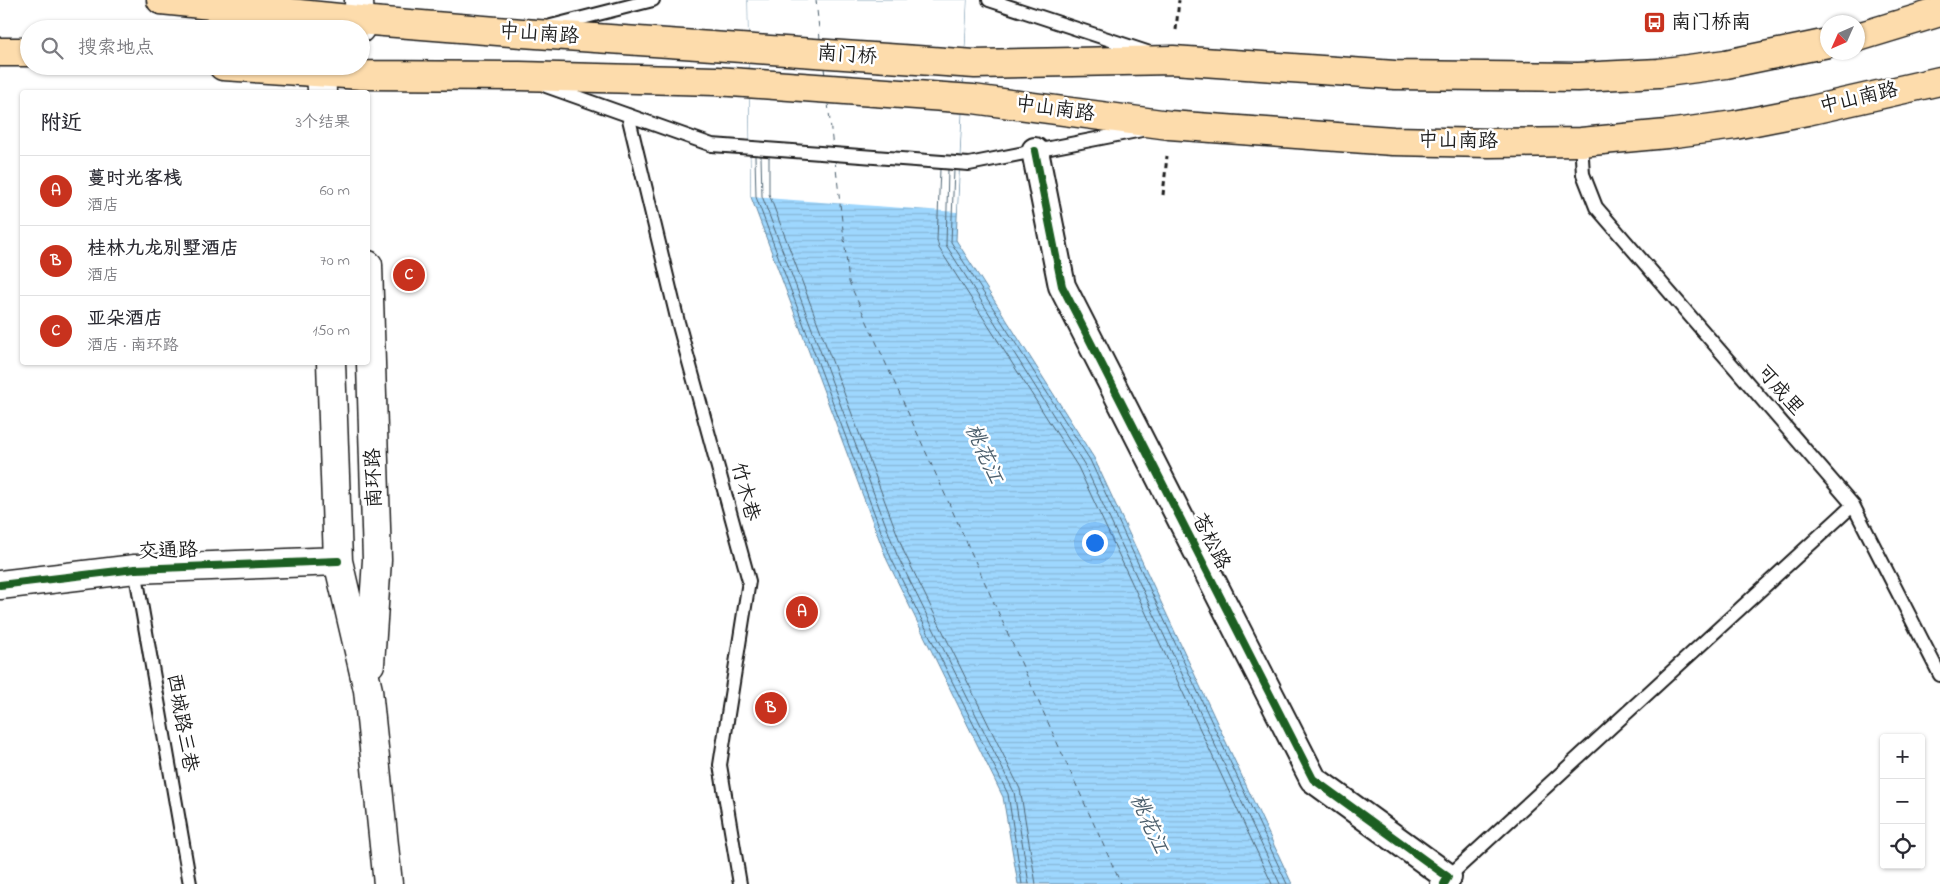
<!DOCTYPE html>
<html lang="zh">
<meta charset="utf-8">
<style>
body{margin:0;font-family:"Indie Flower","LXGW WenKai TC",sans-serif;background:#f7f7f7;color:#2b2b33}
.controls{position:absolute;right:15px;bottom:15px;display:grid;overflow:hidden;border-radius:5px;box-shadow:0 1px 4px #0004}
.controls button{width:45px;height:45px;display:grid;place-items:center;padding:0;border:0;border-bottom:1px solid #e1e1e2;background:#fff;color:#2b2b33;font:25px sans-serif}
.compass{position:absolute;left:1820px;top:15px;width:45px;height:45px;border-radius:50%;background:#fff;box-shadow:0 1px 4px #0004;rotate:225deg}
.you{position:absolute;left:1094px;top:542px;width:18px;height:18px;margin:-12px;border:4px solid #fff;border-radius:50%;background:#1a73e8;box-shadow:0 0 0 8px #1a73e833}
.badge{display:grid;place-items:center;width:32px;height:32px;border-radius:50%;background:#c8321e;color:#fff;font-size:16px;font-weight:700}
.pin{position:absolute;translate:-50% -50%;border:2px solid #fff;box-shadow:0 1px 5px #0006}
.list{margin:0;padding:0;list-style:none}
h2{display:flex;justify-content:space-between;align-items:center;height:65px;margin:0;padding:0 20px;font-size:21px}
h2 small{font-size:16px;font-weight:400;color:#7c7c81}
.list li{display:grid;grid-template-columns:32px 1fr auto;gap:15px;align-items:center;box-sizing:border-box;height:70px;padding:0 20px;border-top:1px solid #e1e1e2}
.list b{display:block;font-size:19px;white-space:nowrap}
.list p{margin:0;font-size:16px;white-space:nowrap;color:#7c7c81}
.list em{font-size:16px;font-style:normal;color:#7c7c81}
.icon{flex:none;width:28px;height:28px;fill:none;stroke:currentColor;stroke-width:2;stroke-linecap:round;stroke-linejoin:round}
.map{position:relative;flex:none;width:1940px;height:884px;overflow:hidden}
.search{position:absolute;background:#fff;box-shadow:0 1px 4px #0004;left:20px;top:20px;width:350px;height:55px;display:flex;align-items:center;gap:12px;box-sizing:border-box;padding:0 18px;border-radius:28px;color:#7c7c81;font-size:19px}
.panel{position:absolute;background:#fff;box-shadow:0 1px 4px #0004;left:20px;top:90px;width:350px;height:275px;border-radius:5px}
.map>svg:first-child{display:block}
.water{fill:url(#water-rules);stroke:#6a8ca4}
.pier{fill:#fff}
.lines{fill:none;stroke-linecap:round;stroke-linejoin:round}
.shore{stroke:#506776;stroke-width:1}
.ferry{stroke:#4a5d6b;stroke-width:1;stroke-dasharray:6 5;stroke-linecap:butt}
.lane-casing{stroke:#1c1c1c;stroke-width:16}
.street-casing{stroke:#1c1c1c;stroke-width:30}
.secondary-casing{stroke:#1c1c1c;stroke-width:31}
.highway-casing{stroke:#1c1c1c;stroke-width:31}
.path{stroke:#1c1c1c;stroke-width:3;stroke-dasharray:5 4;stroke-linecap:butt}
.lane{stroke:#fff;stroke-width:12}
.street{stroke:#fff;stroke-width:26}
.secondary{stroke:#fff;stroke-width:28}
.highway{stroke:#fddcac;stroke-width:28}
.cycleway-casing{stroke:#fff;stroke-width:11}
.cycleway{stroke:#1b5e20;stroke-width:8}
.labels{text-anchor:middle;dominant-baseline:central;stroke-width:5;stroke-linejoin:round;paint-order:stroke}
.poi-label{font-size:20px;fill:#1c1c1c;stroke:#fff;text-anchor:start}
.street-label{font-size:20px;fill:#1c1c1c;stroke:#fff}
.water-label{font-size:21px;font-style:italic;fill:#4a5d6b;stroke:#fff}
</style>
<div class="map">
<svg width="1940" height="884" viewBox="0 0 1940 884">
<defs>
<pattern id="water-rules" width="6" height="5" patternUnits="userSpaceOnUse" patternTransform="scale(1.25)"><rect width="6" height="5" fill="#9ed7fe"/><path d="M0 2.5h6" fill="none" stroke="#88b8d9"/></pattern>
</defs>
<rect width="100%" height="100%" fill="#fff"/>
<filter id="ink" filterUnits="userSpaceOnUse"><feTurbulence type="fractalNoise" baseFrequency=".02" numOctaves="2"/><feDisplacementMap in="SourceGraphic" scale="10" xChannelSelector="R" yChannelSelector="G"/><feConvolveMatrix kernelMatrix="1 2 1 2 8 2 1 2 1" color-interpolation-filters="sRGB"/></filter>
<g filter="url(#ink)">
<!-- water -->
<path class="water" d="M 748,0 L 967,0 L 956,240 L 1094,458 L 1292,884 L 1018,884 L 1003,797 L 887,560 L 751,197 Z"/>
<!-- pier -->
<path class="pier" d="M 748,0 L 967,0 L 957,212 L 751,197 Z"/>
<g class="lines">
<!-- shore -->
<path class="shore" d="M 755,156 L 756,197 L 891,558 L 1008,794 L 1022,884
M 761,156 L 762,196 L 897,555 L 1014,792 L 1029,884
M 769,157 L 769,194 L 904,552 L 1020,789 L 1036,884
M 940,169 L 937,240 L 939,248 L 1078,467 L 1272,884
M 948,170 L 946,245 L 1084,464 L 1280,884
M 954,170 L 951,242 L 1090,460 L 1287,884"/>
<!-- ferry -->
<path class="ferry" d="M 816,0 L 820,39
M 824,68 L 825,76
M 828,103 L 833,148
M 835,160 L 849,282 L 1121,884"/>
<defs>
<path id="lane" d="M 989,0 L 1147,52
M 551,26 L 653,0
M 546,86 L 712,145 L 969,164 L 1142,130
M 628,115 L 678,322 L 749,581 L 720,765 L 740,884
M 1581,142 L 1583,174 L 1596,207 L 1853,505 L 1940,675
M 135,569 L 190,884
M 1448,877 L 1853,505"/>
<path id="street" d="M 1035,151 L 1062,286 L 1313,779 L 1448,877 L 1444,884"/>
<path id="secondary" d="M 359,0 L 360,29
M 321,66 L 322,92
M 368,265 L 377,560 L 370,664
M 331,362 L 338,561 L 368,690 L 388,884
M 0,585 L 135,569 L 338,561"/>
<path id="highway" d="M 161,0 L 359,20 L 522,33 L 975,64 L 1173,60 L 1395,75 L 1578,77 L 1659,73 L 1726,64 L 1828,43
M 1858,37 L 1940,12
M 0,52 L 29,52
M 223,66 L 361,75 L 520,76 L 716,81 L 973,99 L 1169,125 L 1393,141 L 1489,143 L 1581,142 L 1667,134 L 1735,125 L 1807,111 L 1940,81"/>
</defs>
<!-- lane casing -->
<use href="#lane" class="lane-casing"/>
<!-- street casing -->
<use href="#street" class="street-casing"/>
<!-- secondary casing -->
<use href="#secondary" class="secondary-casing"/>
<!-- highway casing -->
<use href="#highway" class="highway-casing"/>
<!-- path -->
<path class="path" d="M 1176,30 L 1179,0
M 1163,195 L 1167,156"/>
<!-- lane -->
<use href="#lane" class="lane"/>
<!-- street -->
<use href="#street" class="street"/>
<!-- secondary -->
<use href="#secondary" class="secondary"/>
<!-- highway -->
<use href="#highway" class="highway"/>
<defs>
<path id="cycleway" d="M 1035,151 L 1062,286 L 1313,779 L 1448,877 L 1444,884
M 0,585 L 135,569 L 338,561"/>
</defs>
<!-- cycleway casing -->
<use href="#cycleway" class="cycleway-casing"/>
<!-- cycleway -->
<use href="#cycleway" class="cycleway"/>
</g>
</g>
<!-- icons -->
<defs>
<symbol id="bus-square" viewBox="-11 -11 22 22"><rect x="-9" y="-9" width="18" height="18" rx="4" fill="#c8321e" stroke="#fff"/><path d="M-5-6H5V4H4V6H2V4H-2V6H-4V4H-5ZM-3.5-4V0h7V-4ZM-3.5 1.2v1.5H-2V1.2ZM2 1.2v1.5H3.5V1.2Z" fill="#fff"/></symbol>
</defs>
<g fill-rule="evenodd">
<use href="#bus-square" x="1642" y="10" width="25" height="25"/>
</g>
<g class="labels">
<!-- poi labels -->
<g class="poi-label">
<text x="1671" y="23">南门桥南</text>
</g>
<!-- street labels -->
<g class="street-label">
<text transform="translate(539 35) rotate(4)">中山南路</text>
<text transform="translate(847 56) rotate(4)">南门桥</text>
<text transform="translate(1859 99) rotate(-13)">中山南路</text>
<text transform="translate(1055 110) rotate(8)">中山南路</text>
<text transform="translate(1458 142) rotate(1)">中山南路</text>
<text transform="translate(1779 391) rotate(49)">可成里</text>
<text transform="translate(375 478) rotate(-92)">南环路</text>
<text transform="translate(744 492) rotate(75)">竹木巷</text>
<text transform="translate(1210 542) rotate(63)">苍松路</text>
<text transform="translate(168 552) rotate(-2)">交通路</text>
<text transform="translate(181 723) rotate(80)">西城路三巷</text>
</g>
<!-- water labels -->
<g class="water-label">
<text transform="translate(983 454) rotate(66)">桃花江</text>
<text transform="translate(1148 824) rotate(66)">桃花江</text>
</g>
</g>
</svg>
<div class="controls">
<button>+</button>
<button>−</button>
<button><svg class="icon" aria-label="locate" viewBox="0 0 24 24"><circle cx="12" cy="12" r="6"/><path d="M12 2v4M12 18v4M2 12h4M18 12h4"/></svg></button>
</div>
<svg class="compass" viewBox="-18 -18 36 36"><path d="M0-13l5 13h-10z" fill="#e53935"/><path d="M0 13l5-13h-10z" fill="#7c7c81"/></svg>
<div class="you"></div>
<div class="pin badge" style="left:802px;top:612px">A</div>
<div class="pin badge" style="left:771px;top:708px">B</div>
<div class="pin badge" style="left:409px;top:275px">C</div>
<div class="search"><svg class="icon" aria-label="search" viewBox="0 0 24 24"><circle cx="10" cy="10" r="6"/><path d="M15 15l6 6"/></svg>搜索地点</div>
<section class="panel">
<h2>附近<small>3个结果</small></h2>
<ul class="list">
<li><span class="badge">A</span><div><b>蔓时光客栈</b><p>酒店</p></div><em>60 m</em></li>
<li><span class="badge">B</span><div><b>桂林九龙别墅酒店</b><p>酒店</p></div><em>70 m</em></li>
<li><span class="badge">C</span><div><b>亚朵酒店</b><p>酒店 · 南环路</p></div><em>150 m</em></li>
</ul>
</section>
</div>
